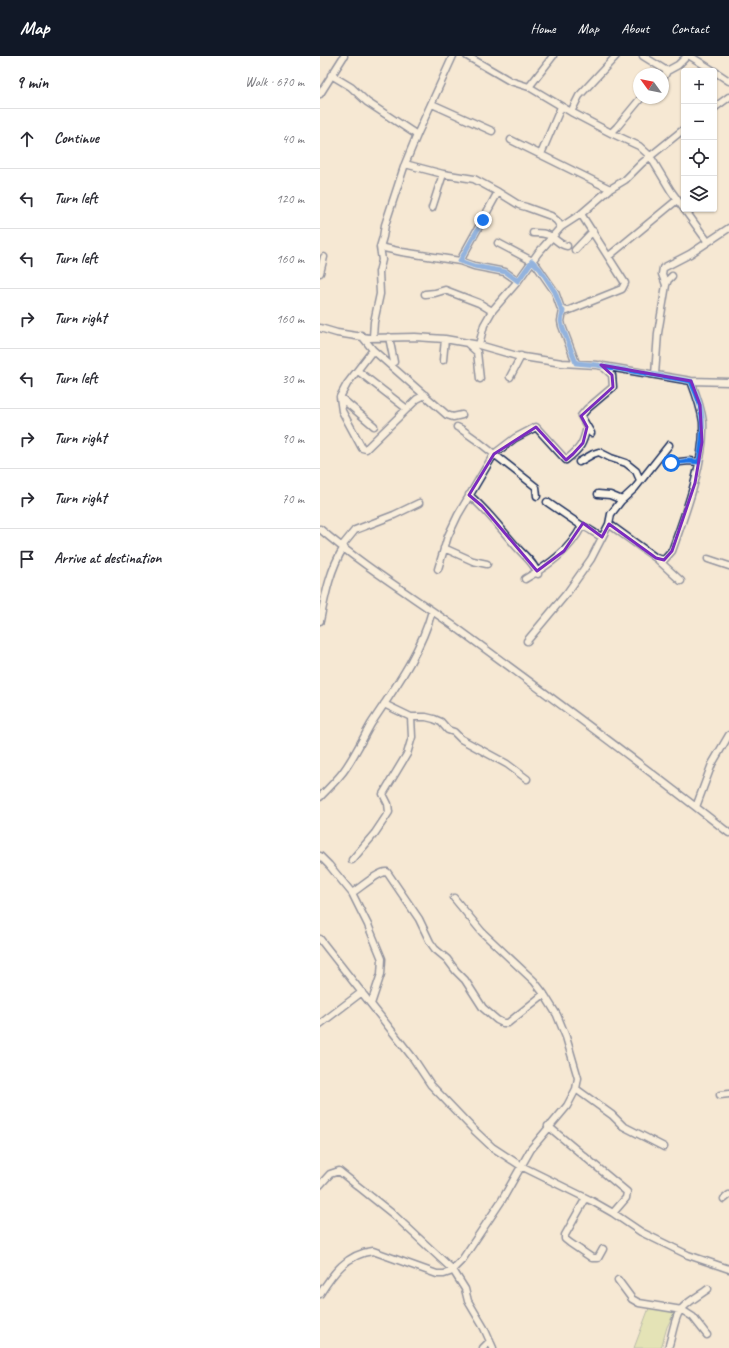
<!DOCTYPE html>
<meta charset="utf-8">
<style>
body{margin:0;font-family:Caveat,sans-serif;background:#f2f2f3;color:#2b2b33}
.controls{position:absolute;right:12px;top:12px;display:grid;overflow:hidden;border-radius:4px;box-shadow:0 1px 3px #0004}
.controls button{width:36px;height:36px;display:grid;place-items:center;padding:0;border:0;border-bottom:1px solid #e1e1e2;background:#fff;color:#2b2b33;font:20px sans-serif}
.compass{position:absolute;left:313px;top:12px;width:36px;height:36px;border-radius:50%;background:#fff;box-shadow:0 1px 3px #0004;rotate:303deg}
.stop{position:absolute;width:12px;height:12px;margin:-9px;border:3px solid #1a73e8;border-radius:50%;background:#fff}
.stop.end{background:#1a73e8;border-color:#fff;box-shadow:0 1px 4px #0008}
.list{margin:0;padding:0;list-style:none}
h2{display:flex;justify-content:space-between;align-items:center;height:52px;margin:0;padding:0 16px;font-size:17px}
h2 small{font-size:13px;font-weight:400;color:#7c7c81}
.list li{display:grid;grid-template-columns:26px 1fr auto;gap:12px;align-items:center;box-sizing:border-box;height:60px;padding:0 16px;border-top:1px solid #e1e1e2}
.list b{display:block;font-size:15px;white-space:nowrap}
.list em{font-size:13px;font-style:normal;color:#7c7c81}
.icon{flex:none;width:22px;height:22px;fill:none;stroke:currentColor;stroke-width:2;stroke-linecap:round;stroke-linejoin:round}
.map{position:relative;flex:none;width:409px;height:1292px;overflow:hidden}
header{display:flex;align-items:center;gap:24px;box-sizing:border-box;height:56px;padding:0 20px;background:#111827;color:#fff}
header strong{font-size:19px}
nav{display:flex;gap:22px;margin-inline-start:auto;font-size:14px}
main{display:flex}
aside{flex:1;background:#fff}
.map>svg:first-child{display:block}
.green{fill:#cede92;stroke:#748678}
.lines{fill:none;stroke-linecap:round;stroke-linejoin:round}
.minor-casing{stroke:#1b2f5e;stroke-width:9}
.minor{stroke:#fcf5e5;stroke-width:6}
.route{stroke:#1a73e8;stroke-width:5}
.marked{fill:none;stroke:#7b2cbf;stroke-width:3;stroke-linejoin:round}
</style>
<header>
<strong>Map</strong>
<nav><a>Home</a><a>Map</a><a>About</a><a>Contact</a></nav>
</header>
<main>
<aside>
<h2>9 min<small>Walk · 670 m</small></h2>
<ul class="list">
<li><svg class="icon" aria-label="ahead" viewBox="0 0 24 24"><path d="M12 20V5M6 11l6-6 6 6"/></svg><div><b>Continue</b></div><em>40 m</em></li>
<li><svg class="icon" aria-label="left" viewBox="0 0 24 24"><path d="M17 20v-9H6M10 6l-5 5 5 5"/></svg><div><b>Turn left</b></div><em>120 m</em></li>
<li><svg class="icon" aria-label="left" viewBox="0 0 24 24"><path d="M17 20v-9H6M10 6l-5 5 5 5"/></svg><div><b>Turn left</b></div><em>160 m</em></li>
<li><svg class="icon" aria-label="right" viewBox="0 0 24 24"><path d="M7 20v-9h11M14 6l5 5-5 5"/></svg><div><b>Turn right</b></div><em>160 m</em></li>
<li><svg class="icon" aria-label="left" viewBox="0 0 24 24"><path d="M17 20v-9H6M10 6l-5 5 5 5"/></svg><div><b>Turn left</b></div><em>30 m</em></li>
<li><svg class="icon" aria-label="right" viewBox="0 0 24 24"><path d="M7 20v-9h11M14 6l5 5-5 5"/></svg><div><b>Turn right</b></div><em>90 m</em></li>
<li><svg class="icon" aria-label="right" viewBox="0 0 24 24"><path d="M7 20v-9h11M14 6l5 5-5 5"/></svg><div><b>Turn right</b></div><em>70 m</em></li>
<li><svg class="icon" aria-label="arrive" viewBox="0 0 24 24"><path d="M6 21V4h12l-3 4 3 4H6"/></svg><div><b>Arrive at destination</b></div></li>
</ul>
</aside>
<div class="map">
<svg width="409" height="1292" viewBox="0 0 409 1292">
<rect width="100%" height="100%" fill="#f5e8d3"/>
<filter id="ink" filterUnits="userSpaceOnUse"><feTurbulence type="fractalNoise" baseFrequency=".025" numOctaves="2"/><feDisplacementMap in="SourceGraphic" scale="8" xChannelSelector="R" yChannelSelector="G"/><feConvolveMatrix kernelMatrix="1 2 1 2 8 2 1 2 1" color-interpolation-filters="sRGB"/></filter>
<g filter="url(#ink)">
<!-- green -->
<path class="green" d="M 329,1252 L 355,1255 L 347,1271 L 341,1292 L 314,1292 Z"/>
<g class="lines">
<defs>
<path id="minor" d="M 147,0 L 190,25 L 209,31 L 251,56 L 291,77
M 323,0 L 347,15
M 370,0 L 394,15
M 394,15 L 409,25
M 11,19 L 31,31 L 47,46 L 97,79
M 343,23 L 347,15 L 358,9 L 367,0
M 209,31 L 233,0
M 0,38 L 24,0
M 321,42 L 297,71 L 291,77 L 319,90 L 330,100 L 351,135 L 388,186 L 409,172
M 112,48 L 172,75
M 394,52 L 409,41
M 251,56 L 259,40 L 296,0
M 191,84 L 290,133
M 221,98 L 241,51
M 85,108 L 123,118 L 154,123 L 178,136 L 199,149 L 206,151 L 231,160 L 237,165 L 241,171
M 112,152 L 123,118
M 213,177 C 220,177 226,177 232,181 C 238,185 240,189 247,190
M 178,187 L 212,205 L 217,210 L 235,236 L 241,253 L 247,255 L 302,233 L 305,227 L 261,158
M 60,191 L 63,181 L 65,169 L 85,108 L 97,79 L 133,0
M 255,194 L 273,175
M 289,200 L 357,144
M 140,205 L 178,136
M 0,217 L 4,201
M 346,229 L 342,218 L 343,212 L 370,198 L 388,186
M 105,238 L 115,237 L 125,234 L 159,247 L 172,255
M 243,255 L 241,265 L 242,270 L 256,307
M 0,272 L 17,277 L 49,282 L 95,281 L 125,283 L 159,289 L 197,300 L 242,307 L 277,309 L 371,325 L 409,326
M 41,279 L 53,294 L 127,359 L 133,361 L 142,359
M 53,281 L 54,266 L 60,238 L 59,216 L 62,204 L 60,191 L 82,196 L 140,205 L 154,210 L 185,216 L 198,225 L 218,197 L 241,171 L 261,158 L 290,133 L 305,124 L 322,107 L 364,73
M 69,281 L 74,306
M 148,288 L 157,296 L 160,323
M 159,289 L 164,269 L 172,255 L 198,225
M 53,294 L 27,328 L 20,341 L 22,355 L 42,392 L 46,393 L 97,343 L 105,339
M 123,304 L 125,283
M 38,315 L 87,353
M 335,319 L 338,277 L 346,229 L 348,224 L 352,220
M 190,321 L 201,300
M 20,341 L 54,370
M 137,371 L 141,373 L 155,383 L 216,431 L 217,440
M 271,377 L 261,360 L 267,353 L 293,331 L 292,319 L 281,309
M 259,406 L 273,398 L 279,396 L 291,402 L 306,407 L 316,415 L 320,424
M 351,407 L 369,405 L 379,406
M 278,438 L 290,439 L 302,444
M 149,439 C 167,454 180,472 195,489 C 203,499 214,506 218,518
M 227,446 L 262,470
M 289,468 L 336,502 L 361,525
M 0,473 C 42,509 89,538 134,570 C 227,638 319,706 409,777
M 22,490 L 35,474 L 74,459 L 99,447
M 124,492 L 153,505 L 167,508
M 336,502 L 344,504 L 352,495 C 365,458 385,406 383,366 C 381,351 376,338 371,325
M 388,503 L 409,510
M 118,513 L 128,480 L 138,459 L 174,398 L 195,382 L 216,371 L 246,404 C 261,392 263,388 267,371
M 205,523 C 229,509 249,495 262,470 C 269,472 275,478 282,481
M 0,565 C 5,540 10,513 24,491
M 207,585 L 247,537 L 271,503 L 289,468 L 291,458 L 301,445 L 315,432 L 349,389
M 91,661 L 106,661 L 114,663 L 121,666 L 128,674 L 134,676 L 141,683 L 187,708 L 207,723
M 0,741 C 8,733 16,725 23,716 C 34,701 42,684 51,668 C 74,633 101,596 112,555
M 376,751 L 392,708 L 409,679
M 0,800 L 9,809 L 32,837 L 48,869 L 62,903 L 61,918 L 51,948
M 32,804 L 55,777 L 69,756 L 68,748 L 63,738 L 87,698 L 92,681 L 91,661 L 64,648
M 32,837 C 40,832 59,815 67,816 L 99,863 L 110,886 L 115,893 L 127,903 L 136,915 L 145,924 L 163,952 L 177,964 L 183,967 L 188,967 L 224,938
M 0,883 L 93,1002 L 111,1029 L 154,1074 L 172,1091 L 201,1110 L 272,1145 L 293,1157 L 321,1176 L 368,1199 L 409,1213
M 0,968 L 42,936
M 256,1033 L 292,1059 L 303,1070 L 344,1091
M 400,1039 L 409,1038
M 228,1070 L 307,1136 L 306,1142 L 293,1157
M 0,1129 L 10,1118 L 19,1115 L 74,1159 L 133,1214 L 145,1233 L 148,1245 L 164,1272 L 173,1292
M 266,1142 L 245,1179 L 245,1183 L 250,1187 L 272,1202 L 278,1202 L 283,1193
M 404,1143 L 409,1139
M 298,1224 L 312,1243 L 319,1247 L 362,1254 L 373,1261 L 387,1279
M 0,1238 C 13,1217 27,1198 53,1195 L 117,1218 L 124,1218 L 130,1216 L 142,1204 L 182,1144 L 211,1093 L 247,1050 L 256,1033 L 258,1022 L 246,981 L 237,959 L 224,938 L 214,925 L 162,876 L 134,842
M 163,1292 L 170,1285
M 348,1292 C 352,1281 353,1269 358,1258 C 364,1247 379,1240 388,1233"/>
</defs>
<!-- minor casing -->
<use href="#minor" class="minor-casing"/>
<!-- minor -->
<use href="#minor" class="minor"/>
</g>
</g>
<g class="lines" filter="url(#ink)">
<!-- route -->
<path class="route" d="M 163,164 L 140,205 L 154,210 L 186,216 L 198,225 L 212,205 L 220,213 L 235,236 L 241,253 L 243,255 L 241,265 L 242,270 L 256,307 L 277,309 L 371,325 C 374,333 378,341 380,349 C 385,368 382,387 379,406 L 369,405 L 351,407"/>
</g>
<!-- marked area -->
<path d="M0 0H409V1292H0ZM 281,309 L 371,325 L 380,349 L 382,386 L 375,427 L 352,495 L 344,504 L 336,502 L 289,468 L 282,481 L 263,467 L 244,495 L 217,515 L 162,450 L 149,439 L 174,398 L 216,371 L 246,404 L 253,398 L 263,387 L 267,371 L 261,360 L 293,331 L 292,319 Z" fill="#f5e8d3" fill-opacity=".55" fill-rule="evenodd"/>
<path class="marked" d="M 281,309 L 371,325 L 380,349 L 382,386 L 375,427 L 352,495 L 344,504 L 336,502 L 289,468 L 282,481 L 263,467 L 244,495 L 217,515 L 162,450 L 149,439 L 174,398 L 216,371 L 246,404 L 253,398 L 263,387 L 267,371 L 261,360 L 293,331 L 292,319 Z"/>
</svg>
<div class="controls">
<button>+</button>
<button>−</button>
<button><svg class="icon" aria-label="locate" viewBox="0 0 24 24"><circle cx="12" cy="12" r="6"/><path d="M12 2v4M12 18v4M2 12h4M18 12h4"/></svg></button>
<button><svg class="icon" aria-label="layers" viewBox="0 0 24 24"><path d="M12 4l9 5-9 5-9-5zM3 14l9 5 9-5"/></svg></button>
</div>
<svg class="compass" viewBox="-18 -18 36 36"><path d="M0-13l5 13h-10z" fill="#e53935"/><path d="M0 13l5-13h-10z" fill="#7c7c81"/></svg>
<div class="stop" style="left:351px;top:407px"></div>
<div class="stop end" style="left:163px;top:164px"></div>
</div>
</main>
